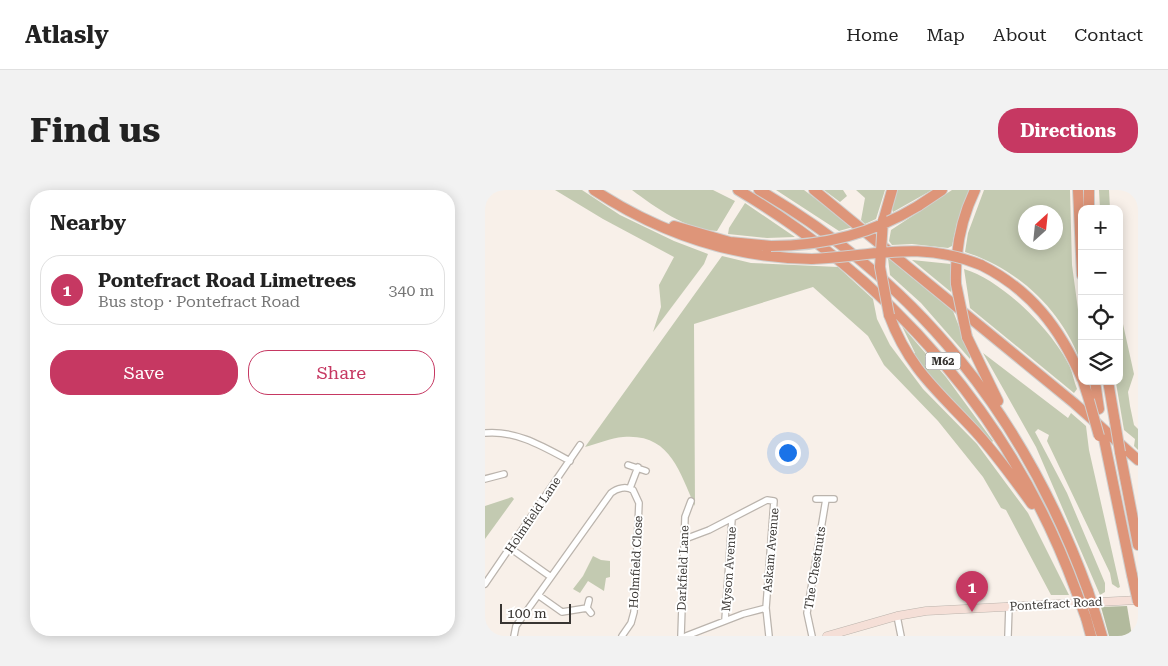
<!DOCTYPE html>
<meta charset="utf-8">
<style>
body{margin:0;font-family:"Roboto Serif",serif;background:#f2f2f2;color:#222}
.controls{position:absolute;right:15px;top:15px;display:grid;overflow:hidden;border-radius:10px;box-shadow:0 2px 12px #0003}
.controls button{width:45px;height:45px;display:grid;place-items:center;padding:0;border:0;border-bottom:1px solid #e0e0e0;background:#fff;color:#222;font:25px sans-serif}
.compass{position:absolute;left:533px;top:15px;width:45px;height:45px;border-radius:50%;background:#fff;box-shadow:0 2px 12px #0003;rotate:27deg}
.scale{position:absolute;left:15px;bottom:12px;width:71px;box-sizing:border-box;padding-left:5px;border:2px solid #383532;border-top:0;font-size:14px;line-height:18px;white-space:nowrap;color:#383532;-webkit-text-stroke:4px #fff;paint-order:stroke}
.you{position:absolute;left:302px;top:262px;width:18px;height:18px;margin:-12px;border:4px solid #fff;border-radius:50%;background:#1a73e8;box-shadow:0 0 0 8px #1a73e833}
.badge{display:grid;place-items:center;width:32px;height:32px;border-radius:50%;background:#c63862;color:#fff;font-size:16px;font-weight:700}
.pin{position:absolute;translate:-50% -41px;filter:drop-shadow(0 1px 2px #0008)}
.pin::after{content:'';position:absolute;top:26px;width:18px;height:15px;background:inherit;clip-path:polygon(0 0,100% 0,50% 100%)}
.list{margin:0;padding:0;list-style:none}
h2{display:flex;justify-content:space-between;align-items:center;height:65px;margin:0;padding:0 20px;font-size:21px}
h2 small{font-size:16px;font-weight:400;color:#767676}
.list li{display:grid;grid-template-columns:32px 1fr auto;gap:15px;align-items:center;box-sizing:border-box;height:70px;margin:0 10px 10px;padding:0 10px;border:1px solid #e0e0e0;border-radius:20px}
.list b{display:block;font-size:19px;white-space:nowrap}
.list p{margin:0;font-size:16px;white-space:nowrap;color:#767676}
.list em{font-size:16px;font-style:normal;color:#767676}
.actions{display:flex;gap:10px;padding:15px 20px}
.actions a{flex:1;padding:11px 0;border:1px solid #c63862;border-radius:20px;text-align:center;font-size:18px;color:#c63862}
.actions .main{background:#c63862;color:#fff}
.icon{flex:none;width:28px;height:28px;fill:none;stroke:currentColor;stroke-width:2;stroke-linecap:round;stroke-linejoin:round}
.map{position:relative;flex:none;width:653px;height:446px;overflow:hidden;border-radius:20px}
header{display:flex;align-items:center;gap:30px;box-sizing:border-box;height:70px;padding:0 25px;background:#fff;border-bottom:1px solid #e0e0e0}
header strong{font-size:24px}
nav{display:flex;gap:28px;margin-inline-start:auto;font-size:18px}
.intro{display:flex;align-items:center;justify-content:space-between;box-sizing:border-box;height:120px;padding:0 30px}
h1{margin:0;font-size:35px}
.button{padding:12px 22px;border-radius:20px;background:#c63862;color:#fff;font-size:18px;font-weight:700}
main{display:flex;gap:30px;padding:0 30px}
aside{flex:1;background:#fff;border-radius:20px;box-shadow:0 2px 12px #0003}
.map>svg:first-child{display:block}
.green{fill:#c3cab1;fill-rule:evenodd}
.forest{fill:#b2ba9d}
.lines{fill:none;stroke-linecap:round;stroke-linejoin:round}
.street-casing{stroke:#bbb4ad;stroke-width:8}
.secondary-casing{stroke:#bbb4ad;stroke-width:9}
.highway-casing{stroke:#cfcfce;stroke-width:12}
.street{stroke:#fff;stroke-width:5.5}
.secondary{stroke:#f5dfd7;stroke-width:8}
.highway{stroke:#de9579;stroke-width:10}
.highway-bridge-casing{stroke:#cfcfce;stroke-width:12;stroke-linecap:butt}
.highway-bridge{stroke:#de9579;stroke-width:10}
.labels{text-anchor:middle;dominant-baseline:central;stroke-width:4;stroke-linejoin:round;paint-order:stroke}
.shield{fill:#fff;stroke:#747270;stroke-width:1}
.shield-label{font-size:11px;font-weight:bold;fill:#383532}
.street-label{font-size:12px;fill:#383532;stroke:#fff}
</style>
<header>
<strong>Atlasly</strong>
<nav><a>Home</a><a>Map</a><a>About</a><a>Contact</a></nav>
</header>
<div class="intro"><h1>Find us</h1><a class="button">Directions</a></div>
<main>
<aside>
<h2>Nearby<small></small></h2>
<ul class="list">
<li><span class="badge">1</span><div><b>Pontefract Road Limetrees</b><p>Bus stop · Pontefract Road</p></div><em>340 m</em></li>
</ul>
<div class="actions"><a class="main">Save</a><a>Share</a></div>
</aside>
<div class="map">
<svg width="653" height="446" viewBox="0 0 653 446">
<rect width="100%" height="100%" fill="#f8f0e9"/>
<!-- green -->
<path class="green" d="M 70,0 L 97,0 L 135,25 L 189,51 L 223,64 L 219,74 L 168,142 L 176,117 L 174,95 L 189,67 L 118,29 Z
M 147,0 L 228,0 L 250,11 L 232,41 C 200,39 171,18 147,0 Z
M 291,0 L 319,0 L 368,37 L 354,41 Z
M 339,0 L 358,0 L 362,6 L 355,12 Z
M 371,0 L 400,0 L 391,29 L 380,34 L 376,30 L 380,8 Z
M 412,0 L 447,0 L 408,22 L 406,16 Z
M 467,0 L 485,0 L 472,33 L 467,56 L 463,58 L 427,54 L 407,55 L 404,51 L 406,40 Z
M 499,0 L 585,0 L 587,75 L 597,149 L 597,176 C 579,122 534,79 480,62 L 483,43 ZM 540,22 L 570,22 L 570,52 L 540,52 Z
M 614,0 L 624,0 L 625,19 L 615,19 Z
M 260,13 L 310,47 L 282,48 L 243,44 L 244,38 Z
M 237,66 L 266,73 L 353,77 L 388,109 L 392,129 L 405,155 L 438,199 L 492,254 L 543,323 L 584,405 L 566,405 L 521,320 L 516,318 L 498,287 L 453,231 L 399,175 L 383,146 L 328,97 L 209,134 L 210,316 C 194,281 185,243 138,247 C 126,248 112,254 100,257 Z
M 403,68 L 468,121 L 485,165 L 485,169 L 436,113 L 405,85 Z
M 427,70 L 466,74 L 466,102 Z
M 479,79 C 517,90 568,141 585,177 C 588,184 589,192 592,199 L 589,203 L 485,118 Z
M 634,116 L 649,184 L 643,202 L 645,216 L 649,235 L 653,239 L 653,260 L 649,256 L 650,249 L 639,240 L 631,193 L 634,191 Z
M 417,136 L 461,187 L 508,251 L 506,253 L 460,204 L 427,165 L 430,163 Z
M 498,163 L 583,228 L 586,223 L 601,236 L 604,260 L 635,397 L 633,398 L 627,394 L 625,383 L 562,251 L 564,245 L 553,239 L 550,242 L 582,303 L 620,393 L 620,402 L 615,405 L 551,257 Z
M 27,307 L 29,309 L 0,349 L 0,316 Z
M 108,366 L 116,370 L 125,371 L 125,387 L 121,388 L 119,401 L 103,391 L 95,403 L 88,399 L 98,386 Z"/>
<!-- forest -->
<path class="forest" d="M 642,416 L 647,446 L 624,446 L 616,417 Z"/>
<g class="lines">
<defs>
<path id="street" d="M 0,243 C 31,240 59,257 85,271
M 143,275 L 161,281
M 0,289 L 19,284
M 145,298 L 153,277
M 331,309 L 349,309
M 200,349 L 224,340 L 282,310 L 289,311 L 281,418 L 284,446
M 25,358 L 66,387
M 0,394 L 95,255
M 53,405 L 77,422 L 102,418
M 104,410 L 102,418 L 106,423
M 412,426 L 416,446
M 240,430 L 247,329
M 29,446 L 31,436 L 126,303 C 132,298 141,296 148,300 L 154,313 L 149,422 L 146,433 L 137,446
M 196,446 L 200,327 L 206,311
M 201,446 L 258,424 L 281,418
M 327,446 L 322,423 L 341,309
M 523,446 L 524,416"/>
<path id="secondary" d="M 342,446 L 412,426 L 441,421 L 653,410"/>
<path id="highway" d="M 109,0 C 176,44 247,68 327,69
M 253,0 C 408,92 529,231 591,401
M 274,0 C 434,93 540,227 603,401
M 329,0 L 589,213 L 653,270
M 593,0 L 597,85
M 604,0 L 604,19
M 433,16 L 457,0
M 399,28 L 407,0
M 189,36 L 245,52 L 286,56
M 496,75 C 546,100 575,138 597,189
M 471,94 C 470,61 475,31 490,0
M 404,125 C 424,179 453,201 490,241 C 511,264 529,289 547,314
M 482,147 L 513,211
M 598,191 L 604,210
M 610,191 L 614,219
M 623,191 L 630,232
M 619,249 L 647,385
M 635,262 L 653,355
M 611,426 L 617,446
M 601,428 L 606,446"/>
</defs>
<!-- street casing -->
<use href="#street" class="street-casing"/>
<!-- secondary casing -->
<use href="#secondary" class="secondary-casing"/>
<!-- highway casing -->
<use href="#highway" class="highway-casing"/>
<!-- street -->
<use href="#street" class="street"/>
<!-- secondary -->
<use href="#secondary" class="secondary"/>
<!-- highway -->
<use href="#highway" class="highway"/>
<defs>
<path id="highway-bridge" d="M 398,30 L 395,77 L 404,125
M 286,56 C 339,56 387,44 433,16
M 327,69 C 390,66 434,50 496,75
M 471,94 L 482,147
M 604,210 L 614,246
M 630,232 L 635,262
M 647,385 L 653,412
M 591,401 L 601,428
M 603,401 L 611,426"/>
</defs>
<!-- highway-bridge casing -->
<use href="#highway-bridge" class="highway-bridge-casing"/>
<!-- highway-bridge -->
<use href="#highway-bridge" class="highway-bridge"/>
</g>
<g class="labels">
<!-- shield labels -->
<rect class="shield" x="440.5" y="162.5" width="35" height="17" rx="4"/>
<g class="shield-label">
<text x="458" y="171">M62</text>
</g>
<!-- street labels -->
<g class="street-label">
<text transform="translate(48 325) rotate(-56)">Holmfield Lane</text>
<text transform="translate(286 360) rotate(-85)">Askam Avenue</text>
<text transform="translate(151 372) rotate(-87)">Holmfield Close</text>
<text transform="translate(198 378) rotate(-88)">Darkfield Lane</text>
<text transform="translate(330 378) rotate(-81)">The Chestnuts</text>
<text transform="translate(244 379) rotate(-86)">Myson Avenue</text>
<text transform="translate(571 414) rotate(-3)">Pontefract Road</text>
</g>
</g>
</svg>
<div class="controls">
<button>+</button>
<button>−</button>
<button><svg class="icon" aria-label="locate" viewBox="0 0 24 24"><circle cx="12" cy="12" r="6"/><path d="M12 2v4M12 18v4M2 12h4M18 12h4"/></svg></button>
<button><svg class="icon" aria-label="layers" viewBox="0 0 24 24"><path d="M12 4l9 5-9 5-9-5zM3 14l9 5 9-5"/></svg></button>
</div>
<svg class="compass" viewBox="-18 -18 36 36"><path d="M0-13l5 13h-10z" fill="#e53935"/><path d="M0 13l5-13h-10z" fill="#767676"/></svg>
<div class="scale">100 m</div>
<div class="you"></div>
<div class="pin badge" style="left:487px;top:422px">1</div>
</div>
</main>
